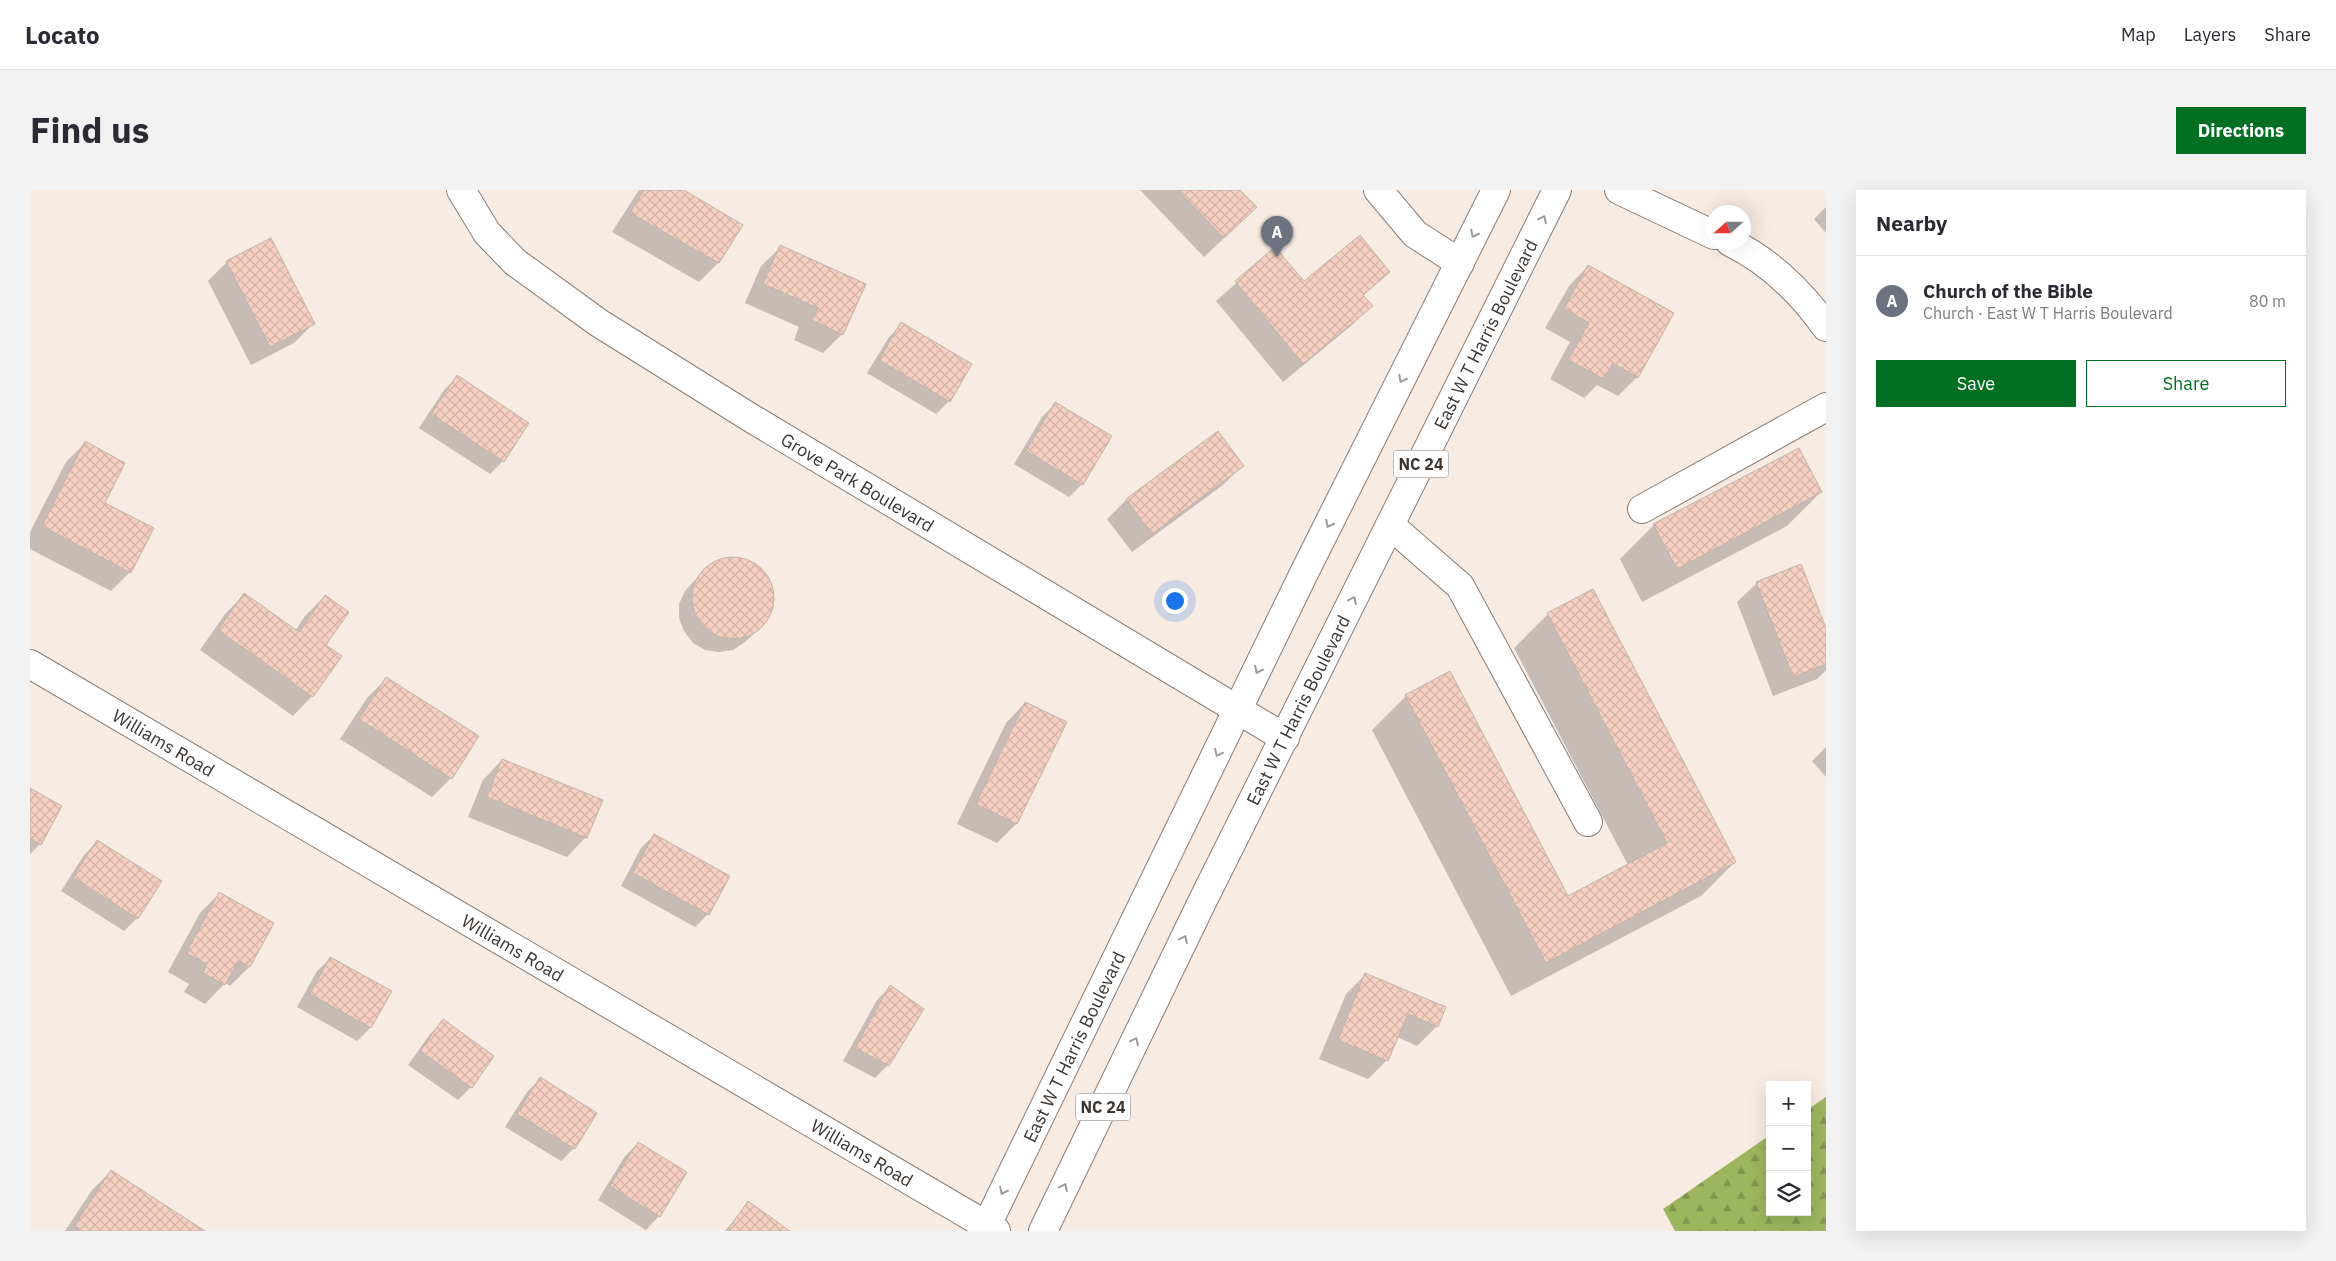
<!DOCTYPE html>
<meta charset="utf-8">
<style>
body{margin:0;font-family:"IBM Plex Sans",sans-serif;background:#f2f2f3;color:#2b2b33}
.controls{position:absolute;right:15px;bottom:15px;display:grid;overflow:hidden;border-radius:0px;box-shadow:0 5px 20px #0002}
.controls button{width:45px;height:45px;display:grid;place-items:center;padding:0;border:0;border-bottom:1px solid #e1e1e2;background:#fff;color:#2b2b33;font:25px sans-serif}
.compass{position:absolute;left:1676px;top:15px;width:45px;height:45px;border-radius:50%;background:#fff;box-shadow:0 5px 20px #0002;rotate:249deg}
.you{position:absolute;left:1144px;top:410px;width:18px;height:18px;margin:-12px;border:4px solid #fff;border-radius:50%;background:#1a73e8;box-shadow:0 0 0 8px #1a73e833}
.badge{display:grid;place-items:center;width:32px;height:32px;border-radius:50%;background:#006f21;color:#fff;font-size:16px;font-weight:700}
.pin{position:absolute;translate:-50% -41px;filter:drop-shadow(0 1px 2px #0008)}
.pin::after{content:'';position:absolute;top:26px;width:18px;height:15px;background:inherit;clip-path:polygon(0 0,100% 0,50% 100%)}
.list{margin:0;padding:0;list-style:none}
h2{display:flex;justify-content:space-between;align-items:center;height:65px;margin:0;padding:0 20px;font-size:21px}
h2 small{font-size:16px;font-weight:400;color:#7c7c81}
.list li{display:grid;grid-template-columns:32px 1fr auto;gap:15px;align-items:center;box-sizing:border-box;height:90px;padding:0 20px;border-top:1px solid #e1e1e2}
.list b{display:block;font-size:19px;white-space:nowrap}
.list p{margin:0;font-size:16px;white-space:nowrap;color:#7c7c81}
.list em{font-size:16px;font-style:normal;color:#7c7c81}
.actions{display:flex;gap:10px;padding:15px 20px}
.actions a{flex:1;padding:11px 0;border:1px solid #006f21;border-radius:0px;text-align:center;font-size:18px;color:#006f21}
.actions .main{background:#006f21;color:#fff}
.icon{flex:none;width:28px;height:28px;fill:none;stroke:currentColor;stroke-width:2;stroke-linecap:round;stroke-linejoin:round}
.map{position:relative;flex:none;width:1796px;height:1041px;overflow:hidden;border-radius:0px}
header{display:flex;align-items:center;gap:30px;box-sizing:border-box;height:70px;padding:0 25px;background:#fff;border-bottom:1px solid #e1e1e2}
header strong{font-size:24px}
nav{display:flex;gap:28px;margin-inline-start:auto;font-size:18px}
.intro{display:flex;align-items:center;justify-content:space-between;box-sizing:border-box;height:120px;padding:0 30px}
h1{margin:0;font-size:35px}
.button{padding:12px 22px;border-radius:0px;background:#006f21;color:#fff;font-size:18px;font-weight:700}
main{display:flex;gap:30px;padding:0 30px}
aside{flex:1;background:#fff;border-radius:0px;box-shadow:0 5px 20px #0002}
.map>svg:first-child{display:block}
.forest{fill:url(#forest-firs)}
.shadow{fill:#0003}
.building{fill:url(#building-cross-hatch);stroke:#c2b3ac}
.lines{fill:none;stroke-linecap:round;stroke-linejoin:round}
.minor-casing{stroke:#897d74;stroke-width:30}
.major-casing{stroke:#897d74;stroke-width:30}
.minor{stroke:#fff;stroke-width:28}
.major{stroke:#fff;stroke-width:28}
.oneway{stroke:#9d9a98}
.labels{text-anchor:middle;dominant-baseline:central;stroke-width:4;stroke-linejoin:round;paint-order:stroke}
.shield{fill:#fff;stroke:#767270;stroke-width:1}
.shield-label{font-size:16px;font-weight:bold;fill:#3b3632}
.street-label{font-size:18px;fill:#3b3632;stroke:#fff}
</style>
<header>
<strong>Locato</strong>
<nav><a>Map</a><a>Layers</a><a>Share</a></nav>
</header>
<div class="intro"><h1>Find us</h1><a class="button">Directions</a></div>
<main>
<div class="map">
<svg width="1796" height="1041" viewBox="0 0 1796 1041">
<defs>
<pattern id="forest-firs" width="22" height="20" patternUnits="userSpaceOnUse" patternTransform="scale(1.25)"><rect width="22" height="20" fill="#9cb65e"/><path d="M5 1l3.5 6h-7zM16 11l3.5 6h-7z" fill="#80954e"/></pattern>
<pattern id="building-cross-hatch" width="8" height="8" patternUnits="userSpaceOnUse" patternTransform="scale(1.25)"><rect width="8" height="8" fill="#f5d0c0"/><path d="M0 0l8 8M0 8l8-8" fill="none" stroke="#d3b3a5"/></pattern>
</defs>
<rect width="100%" height="100%" fill="#f8ebe1"/>
<!-- forest -->
<path class="forest" d="M 1796,907 L 1796,1041 L 1645,1041 L 1633,1019 L 1740,945 L 1740,1022 L 1777,1022 L 1777,920 Z"/>
<!-- shadow -->
<path class="shadow" d="M 609,0 L 651,0 L 688,73 L 669,92 L 582,42 Z
M 1110,0 L 1208,0 L 1206,37 L 1174,67 Z
M 1796,17 L 1796,43 L 1784,29 Z
M 751,57 L 812,144 L 793,163 L 764,150 L 769,137 L 715,113 L 731,76 Z
M 1245,59 L 1274,93 L 1358,82 L 1333,106 L 1341,116 L 1322,135 L 1253,192 L 1186,111 Z
M 197,72 L 283,134 L 264,153 L 221,175 L 178,91 Z
M 1558,76 L 1607,187 L 1588,206 L 1567,195 L 1554,208 L 1520,189 L 1540,152 L 1515,138 L 1539,96 Z
M 872,134 L 919,211 L 906,224 L 837,183 L 859,147 Z
M 427,187 L 473,271 L 460,284 L 389,238 L 414,200 Z
M 1026,213 L 1052,294 L 1039,307 L 984,274 L 1012,227 Z
M 1187,243 L 1212,276 L 1193,295 L 1102,362 L 1077,329 L 1096,310 Z
M 55,253 L 73,313 L 100,382 L 81,401 L 0,359 L 0,342 L 36,272 Z
M 1791,302 L 1757,336 L 1612,412 L 1590,369 L 1624,335 Z
M 704,368 L 718,371 L 730,378 L 741,395 L 741,420 L 729,439 L 715,452 L 703,460 L 689,462 L 675,460 L 663,453 L 654,441 L 649,428 L 649,414 L 655,401 L 678,376 L 690,370 Z
M 1727,393 L 1796,442 L 1796,480 L 1787,489 L 1743,506 L 1707,412 Z
M 1562,401 L 1705,672 L 1671,706 L 1481,806 L 1342,540 L 1376,506 L 1537,707 L 1598,675 L 1484,458 L 1518,424 Z
M 214,405 L 265,441 L 275,426 L 295,406 L 294,455 L 282,506 L 263,526 L 170,460 L 195,424 Z
M 356,489 L 421,588 L 402,607 L 310,549 L 337,508 Z
M 995,513 L 1035,532 L 986,634 L 967,653 L 927,634 L 976,533 Z
M 1796,557 L 1796,587 L 1782,571 Z
M 472,570 L 556,647 L 537,667 L 438,627 L 453,590 Z
M 0,600 L 10,654 L 0,664 Z
M 624,645 L 678,724 L 665,737 L 591,696 L 611,658 Z
M 67,652 L 107,728 L 94,741 L 31,701 L 54,665 Z
M 189,704 L 242,733 L 219,777 L 200,796 L 195,793 L 175,814 L 154,802 L 159,794 L 138,782 L 170,723 Z
M 301,768 L 360,802 L 340,838 L 327,851 L 267,817 L 287,781 Z
M 1335,785 L 1407,836 L 1387,856 L 1367,847 L 1357,870 L 1338,889 L 1289,869 L 1316,804 Z
M 860,797 L 858,875 L 845,888 L 813,871 L 847,810 Z
M 413,831 L 441,897 L 428,910 L 378,875 L 400,844 Z
M 510,889 L 544,958 L 531,971 L 475,937 L 497,902 Z
M 608,953 L 655,983 L 629,1026 L 616,1040 L 568,1010 L 595,966 Z
M 81,981 L 173,1041 L 35,1041 L 62,1000 Z
M 718,1013 L 758,1041 L 695,1041 Z"/>
<!-- building -->
<path class="building" d="M 614,0 L 654,0 L 713,35 L 689,73 L 600,23 Z
M 1148,0 L 1210,0 L 1227,17 L 1194,48 Z
M 1330,45 L 1360,82 L 1333,105 L 1343,116 L 1273,174 L 1205,91 L 1245,57 L 1274,91 Z
M 241,48 L 285,134 L 240,157 L 196,71 Z
M 750,55 L 836,94 L 813,145 L 782,130 L 788,118 L 733,94 Z
M 1558,75 L 1644,123 L 1608,188 L 1583,173 L 1574,189 L 1538,170 L 1559,133 L 1534,118 Z
M 871,132 L 942,174 L 920,212 L 849,170 Z
M 427,185 L 499,233 L 474,272 L 401,224 Z
M 1025,212 L 1082,246 L 1053,295 L 996,261 Z
M 1188,241 L 1214,276 L 1122,344 L 1096,309 Z
M 55,251 L 95,273 L 75,313 L 124,338 L 101,383 L 12,336 Z
M 1769,258 L 1792,302 L 1647,379 L 1623,334 Z
M662 408a41 41 0 1 1 82 0a41 41 0 1 1-82 0Z
M 1771,374 L 1796,438 L 1796,474 L 1763,487 L 1726,392 Z
M 1563,399 L 1706,672 L 1516,773 L 1375,505 L 1420,481 L 1538,706 L 1637,653 L 1517,423 Z
M 214,403 L 269,442 L 295,405 L 319,422 L 296,455 L 312,466 L 283,507 L 188,440 Z
M 356,487 L 449,546 L 422,589 L 329,529 Z
M 995,512 L 1037,532 L 987,634 L 946,614 Z
M 472,569 L 573,610 L 557,648 L 457,607 Z
M 0,598 L 32,616 L 11,655 L 0,648 Z
M 624,644 L 700,686 L 679,725 L 603,683 Z
M 67,650 L 132,691 L 108,729 L 43,687 Z
M 189,702 L 244,733 L 220,777 L 208,771 L 195,795 L 173,783 L 177,774 L 156,763 Z
M 300,767 L 362,801 L 341,838 L 280,804 Z
M 1335,783 L 1416,817 L 1408,837 L 1378,824 L 1358,871 L 1308,850 Z
M 860,795 L 894,819 L 859,876 L 825,858 Z
M 413,829 L 464,866 L 442,898 L 390,861 Z
M 510,887 L 567,923 L 545,959 L 487,924 Z
M 608,952 L 657,982 L 630,1027 L 580,996 Z
M 81,980 L 175,1041 L 51,1041 L 44,1036 Z
M 718,1011 L 760,1041 L 697,1041 Z"/>
<g class="lines">
<defs>
<g id="minor">
<path id="s1" d="M 431,0 L 457,43 L 485,72 L 569,133 L 721,228 L 1255,548"/>
<path d="M 1348,0 L 1385,44 L 1430,73"/>
<path d="M 1589,0 L 1684,45"/>
<path d="M 1700,52 C 1739,71 1771,102 1796,137"/>
<path d="M 1612,319 L 1796,217"/>
<path d="M 1360,335 L 1430,396 L 1558,632"/>
<path id="s2" d="M 0,474 L 966,1041"/>
</g>
<g id="major">
<path id="s3" d="M 954,1041 L 1275,381 L 1466,0"/>
<path id="s4" d="M 1013,1041 L 1173,710 L 1527,0"/>
</g>
</defs>
<!-- minor casing -->
<use href="#minor" class="minor-casing"/>
<!-- major casing -->
<use href="#major" class="major-casing"/>
<!-- minor -->
<use href="#minor" class="minor"/>
<!-- major -->
<use href="#major" class="major"/>
</g>
<!-- one-way arrows -->
<defs><path id="oneway-chevron" d="M-2-3.5L2.5 0L-2 3.5" fill="none" stroke-width="1.6" stroke-linecap="round" stroke-linejoin="round" transform="scale(1.25)"/></defs>
<g class="oneway">
<use href="#oneway-chevron" transform="translate(1513 29) rotate(-64)"/>
<use href="#oneway-chevron" transform="translate(1444 44) rotate(117)"/>
<use href="#oneway-chevron" transform="translate(1372 189) rotate(117)"/>
<use href="#oneway-chevron" transform="translate(1299 334) rotate(117)"/>
<use href="#oneway-chevron" transform="translate(1323 410) rotate(-64)"/>
<use href="#oneway-chevron" transform="translate(1228 480) rotate(115)"/>
<use href="#oneway-chevron" transform="translate(1188 563) rotate(116)"/>
<use href="#oneway-chevron" transform="translate(1154 749) rotate(-64)"/>
<use href="#oneway-chevron" transform="translate(1105 851) rotate(-64)"/>
<use href="#oneway-chevron" transform="translate(1034 997) rotate(-64)"/>
<use href="#oneway-chevron" transform="translate(973 1001) rotate(116)"/>
</g>
<g class="labels">
<!-- shield labels -->
<g class="shield">
<rect x="1363.5" y="260.5" width="55" height="27" rx="4"/>
<rect x="1045.5" y="903.5" width="55" height="27" rx="4"/>
</g>
<g class="shield-label">
<text x="1391" y="274">NC 24</text>
<text x="1073" y="917">NC 24</text>
</g>
<!-- street labels -->
<g class="street-label">
<text stroke="none"><textPath href="#s4" startOffset="1000">East W T Harris Boulevard</textPath></text>
<text stroke="none"><textPath href="#s1" startOffset="498">Grove Park Boulevard</textPath></text>
<text stroke="none"><textPath href="#s4" startOffset="580">East W T Harris Boulevard</textPath></text>
<text stroke="none"><textPath href="#s2" startOffset="155">Williams Road</textPath></text>
<text stroke="none"><textPath href="#s2" startOffset="560">Williams Road</textPath></text>
<text stroke="none"><textPath href="#s3" startOffset="205">East W T Harris Boulevard</textPath></text>
<text stroke="none"><textPath href="#s2" startOffset="965">Williams Road</textPath></text>
</g>
</g>
</svg>
<div class="controls">
<button>+</button>
<button>−</button>
<button><svg class="icon" aria-label="layers" viewBox="0 0 24 24"><path d="M12 4l9 5-9 5-9-5zM3 14l9 5 9-5"/></svg></button>
</div>
<svg class="compass" viewBox="-18 -18 36 36"><path d="M0-13l5 13h-10z" fill="#e53935"/><path d="M0 13l5-13h-10z" fill="#7c7c81"/></svg>
<div class="you"></div>
<div class="pin badge" style="left:1247px;top:67px;background:#6b7280">A</div>
</div>
<aside>
<h2>Nearby<small></small></h2>
<ul class="list">
<li><span class="badge" style="background:#6b7280">A</span><div><b>Church of the Bible</b><p>Church · East W T Harris Boulevard</p></div><em>80 m</em></li>
</ul>
<div class="actions"><a class="main">Save</a><a>Share</a></div>
</aside>
</main>
